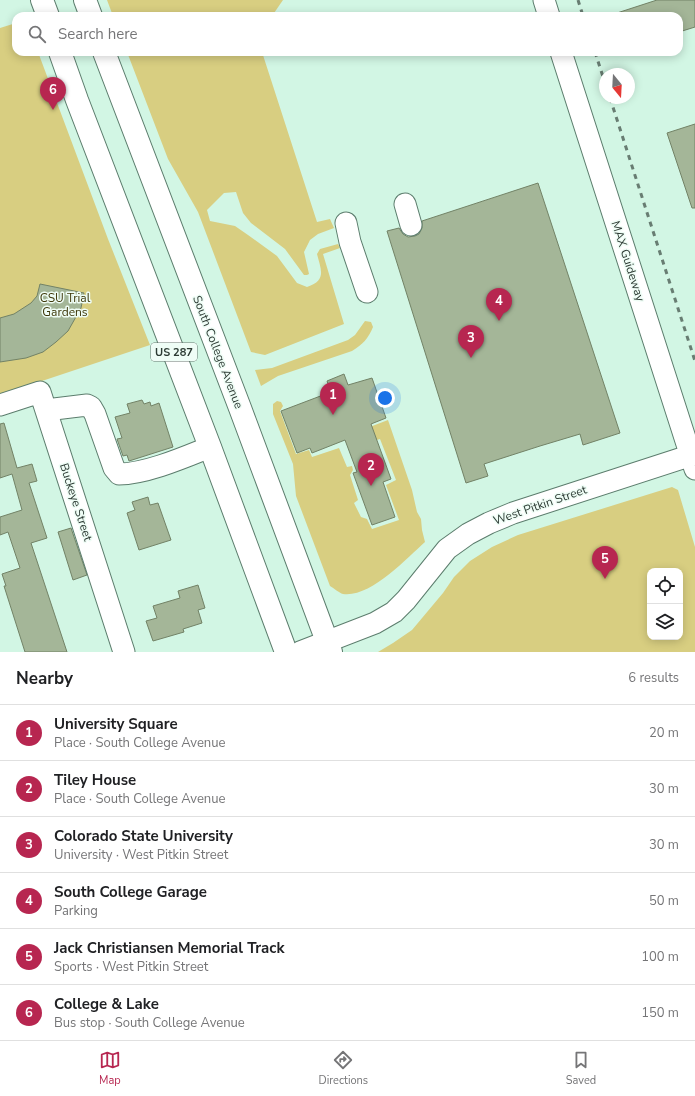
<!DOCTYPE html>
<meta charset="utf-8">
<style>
body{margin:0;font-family:"Nunito Sans",sans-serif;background:#f6f6f6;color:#202124}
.controls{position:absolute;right:12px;bottom:12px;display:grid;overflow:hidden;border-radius:8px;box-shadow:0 2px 10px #0003}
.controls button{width:36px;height:36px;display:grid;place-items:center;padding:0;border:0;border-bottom:1px solid #e0e0e0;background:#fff;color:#202124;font:20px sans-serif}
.compass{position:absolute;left:599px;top:68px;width:36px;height:36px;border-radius:50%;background:#fff;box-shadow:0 2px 10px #0003;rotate:162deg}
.you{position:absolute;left:385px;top:398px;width:14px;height:14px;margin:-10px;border:3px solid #fff;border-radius:50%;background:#1a73e8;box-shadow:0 0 0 6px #1a73e833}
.badge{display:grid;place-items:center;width:26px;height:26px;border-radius:50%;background:#b72650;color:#fff;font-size:13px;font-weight:700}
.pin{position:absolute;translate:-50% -33px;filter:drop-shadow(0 1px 2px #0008)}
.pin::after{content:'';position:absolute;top:21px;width:14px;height:12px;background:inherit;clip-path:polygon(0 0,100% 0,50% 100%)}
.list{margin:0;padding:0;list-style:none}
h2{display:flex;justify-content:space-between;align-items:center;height:52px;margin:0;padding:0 16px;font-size:17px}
h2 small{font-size:13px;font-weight:400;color:#757577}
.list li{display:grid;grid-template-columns:26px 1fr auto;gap:12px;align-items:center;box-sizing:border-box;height:56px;padding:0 16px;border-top:1px solid #e0e0e0}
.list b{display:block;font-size:15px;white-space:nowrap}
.list p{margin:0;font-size:13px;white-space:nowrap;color:#757577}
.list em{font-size:13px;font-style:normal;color:#757577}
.icon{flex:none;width:22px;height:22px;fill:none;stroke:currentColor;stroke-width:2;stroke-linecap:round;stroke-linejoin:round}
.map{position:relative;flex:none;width:695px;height:652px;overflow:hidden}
.search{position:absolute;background:#fff;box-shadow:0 2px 10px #0003;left:12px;right:12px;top:12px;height:44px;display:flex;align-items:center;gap:10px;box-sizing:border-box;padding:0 14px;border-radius:12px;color:#757577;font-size:15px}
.sheet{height:388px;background:#fff}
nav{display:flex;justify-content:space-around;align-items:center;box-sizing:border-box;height:56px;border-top:1px solid #e0e0e0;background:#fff;font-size:11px;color:#757577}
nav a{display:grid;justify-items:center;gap:2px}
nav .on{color:#b72650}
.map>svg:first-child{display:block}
.green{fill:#d8ce81;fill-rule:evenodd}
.building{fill:#a4b698;stroke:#728266}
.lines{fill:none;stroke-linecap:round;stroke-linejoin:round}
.minor-casing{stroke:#5c7d6d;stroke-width:23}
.highway-casing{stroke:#5c7d6d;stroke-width:24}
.minor{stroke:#fff;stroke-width:21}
.highway{stroke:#fff;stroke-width:22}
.rail{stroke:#687d72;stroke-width:3;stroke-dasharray:5 5;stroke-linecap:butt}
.labels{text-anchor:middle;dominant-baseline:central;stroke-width:3;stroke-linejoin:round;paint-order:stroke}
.shield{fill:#effdf6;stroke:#67756e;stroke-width:1}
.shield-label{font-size:11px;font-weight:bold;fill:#2d3b34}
.street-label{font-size:12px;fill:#2d3b34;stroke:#effdf6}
.park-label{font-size:12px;fill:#3d3709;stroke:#effdf6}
</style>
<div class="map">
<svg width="695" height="652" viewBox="0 0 695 652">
<rect width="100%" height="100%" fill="#d2f6e4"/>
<!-- green -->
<path class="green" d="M 107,0 L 283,0 L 272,16 L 113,16 Z
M 16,23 L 16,52 L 38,52 L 108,239 L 150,345 L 0,395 L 0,28 Z
M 127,52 L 262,52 L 317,222 L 330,219 L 334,228 L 318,234 L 310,240 L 304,252 L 309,274 L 307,275 L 304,275 L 285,249 L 251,223 L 243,213 L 236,192 L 224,193 L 207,210 L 210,221 L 235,226 L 248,235 L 277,256 L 297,283 L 307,287 C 327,280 321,270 317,254 L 320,249 L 338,244 L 340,248 L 323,254 L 344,324 L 265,355 L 251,352 L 198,212 L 168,159 Z
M 365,321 L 371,322 L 373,327 C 368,339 363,344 352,351 L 278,376 L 261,386 L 255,370 L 272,368 L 348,340 L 355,335 Z
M 277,401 L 281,402 L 283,406 L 280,411 L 296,454 L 309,450 L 312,457 L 339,448 L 347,467 L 352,466 L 353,470 L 350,475 L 358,500 L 354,503 L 361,517 L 367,519 L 372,529 L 399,520 L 386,485 L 396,480 L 380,439 L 359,445 L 354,433 L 388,420 L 412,490 L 417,512 L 421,519 L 422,530 L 425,542 C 406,559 370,598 343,594 C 339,593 334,588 330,586 L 296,496 L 293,464 L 273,414 L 273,404 Z
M 672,487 L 678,490 L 695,547 L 695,652 L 378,652 L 393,643 L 412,630 L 443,593 L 454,577 L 470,561 L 492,547 L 518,535 ZM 650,571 L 680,571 L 680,637 L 650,637 Z"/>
<!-- building -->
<path class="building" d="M 657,0 L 695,0 L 695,27 L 679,32 L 679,16 L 618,16 L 617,13 Z
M 695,124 L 695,208 L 692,208 L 667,133 Z
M 538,183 L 620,433 L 583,445 L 580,434 L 540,446 L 484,464 L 488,476 L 466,483 L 387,231 L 399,228 L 403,234 L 408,237 L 415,236 L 419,234 L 422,228 L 422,221 Z
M 40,284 L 84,293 L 81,308 L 68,331 L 56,342 L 43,352 L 26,358 L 0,362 L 0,318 L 14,314 L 31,303 L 37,296 Z
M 344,374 L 348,385 L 372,378 L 386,418 L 371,424 L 391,479 L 383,482 L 395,517 L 372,525 L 353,473 L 357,472 L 345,440 L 312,453 L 310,448 L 297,453 L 281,411 L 331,392 L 327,381 Z
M 142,400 L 144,404 L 150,402 L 151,406 L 159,403 L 173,447 L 129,461 L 127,455 L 123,456 L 117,439 L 122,438 L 115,417 L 130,413 L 127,404 Z
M 4,423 L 17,468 L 32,464 L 37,481 L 29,483 L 47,538 L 31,543 L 67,652 L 25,652 L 4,586 L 6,586 L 2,574 L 20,568 L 8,532 L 0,535 L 0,517 L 22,510 L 12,474 L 0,478 L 0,424 Z
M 148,497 L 150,505 L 158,503 L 171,540 L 139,550 L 127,513 L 135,510 L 132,502 Z
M 71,528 L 87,575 L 73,580 L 58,532 Z
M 198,585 L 205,608 L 198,610 L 202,623 L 183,629 L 184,632 L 153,641 L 146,621 L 157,618 L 153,606 L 180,598 L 178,591 Z"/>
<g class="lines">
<defs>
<path id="minor" d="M 544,0 L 549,16
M 561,52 L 695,469
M 405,204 L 411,225
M 346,223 L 350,242 L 367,292
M 0,405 L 40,392 L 124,652
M 46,410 L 87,405 L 91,407 L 95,414 L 114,468 L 119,474 C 146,474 185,457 210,447
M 300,652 L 375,623 L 394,612 L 406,600 L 447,549 L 468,534 L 489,523 L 513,513 L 695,454"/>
<path id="highway" d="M 42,0 L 48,16
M 85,0 L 91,16
M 60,52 L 77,100 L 210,447 L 286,652
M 104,52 L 240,408 L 331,652"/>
</defs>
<!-- minor casing -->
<use href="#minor" class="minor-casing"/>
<!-- highway casing -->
<use href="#highway" class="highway-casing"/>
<!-- minor -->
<use href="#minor" class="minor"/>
<!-- highway -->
<use href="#highway" class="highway"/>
<!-- rail -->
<path class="rail" d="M 578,0 L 583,16
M 595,52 L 605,83
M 610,98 L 695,361"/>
</g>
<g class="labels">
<!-- shield labels -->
<rect class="shield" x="151" y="343" width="46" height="18" rx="3"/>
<g class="shield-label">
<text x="174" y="352">US 287</text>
</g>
<!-- street labels -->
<g class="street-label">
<text transform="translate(628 261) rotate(72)">MAX Guideway</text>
<text transform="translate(218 352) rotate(69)">South College Avenue</text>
<text transform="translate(76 502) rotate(72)">Buckeye Street</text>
<text transform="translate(540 505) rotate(-19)">West Pitkin Street</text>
</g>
<!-- park labels -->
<g class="park-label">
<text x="65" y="298">CSU Trial<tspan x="65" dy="14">Gardens</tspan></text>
</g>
</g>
</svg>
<div class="controls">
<button><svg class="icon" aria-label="locate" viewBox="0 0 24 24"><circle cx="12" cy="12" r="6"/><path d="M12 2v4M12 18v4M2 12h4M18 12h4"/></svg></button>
<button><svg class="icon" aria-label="layers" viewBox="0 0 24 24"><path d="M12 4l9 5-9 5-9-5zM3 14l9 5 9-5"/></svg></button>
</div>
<svg class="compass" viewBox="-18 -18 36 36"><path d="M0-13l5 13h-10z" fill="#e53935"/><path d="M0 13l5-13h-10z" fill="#757577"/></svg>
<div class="you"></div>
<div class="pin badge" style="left:333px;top:415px">1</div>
<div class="pin badge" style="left:371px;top:486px">2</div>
<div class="pin badge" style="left:471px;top:358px">3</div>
<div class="pin badge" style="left:499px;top:321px">4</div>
<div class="pin badge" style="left:605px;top:579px">5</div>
<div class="pin badge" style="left:53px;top:110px">6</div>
<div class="search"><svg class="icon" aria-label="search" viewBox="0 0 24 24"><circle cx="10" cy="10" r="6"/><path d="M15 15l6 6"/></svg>Search here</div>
</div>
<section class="sheet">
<h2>Nearby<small>6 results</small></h2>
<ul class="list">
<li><span class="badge">1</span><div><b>University Square</b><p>Place · South College Avenue</p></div><em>20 m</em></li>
<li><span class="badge">2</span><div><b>Tiley House</b><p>Place · South College Avenue</p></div><em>30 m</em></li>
<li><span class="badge">3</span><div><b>Colorado State University</b><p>University · West Pitkin Street</p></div><em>30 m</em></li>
<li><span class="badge">4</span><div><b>South College Garage</b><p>Parking</p></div><em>50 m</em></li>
<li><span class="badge">5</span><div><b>Jack Christiansen Memorial Track</b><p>Sports · West Pitkin Street</p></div><em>100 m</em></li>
<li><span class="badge">6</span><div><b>College &amp; Lake</b><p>Bus stop · South College Avenue</p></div><em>150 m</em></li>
</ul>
</section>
<nav>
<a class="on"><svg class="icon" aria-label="map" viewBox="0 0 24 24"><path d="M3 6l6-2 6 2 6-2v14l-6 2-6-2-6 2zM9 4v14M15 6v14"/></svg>Map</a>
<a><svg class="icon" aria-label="directions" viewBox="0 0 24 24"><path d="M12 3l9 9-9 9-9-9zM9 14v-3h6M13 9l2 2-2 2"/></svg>Directions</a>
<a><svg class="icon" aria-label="saved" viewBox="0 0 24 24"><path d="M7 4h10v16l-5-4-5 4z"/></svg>Saved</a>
</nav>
